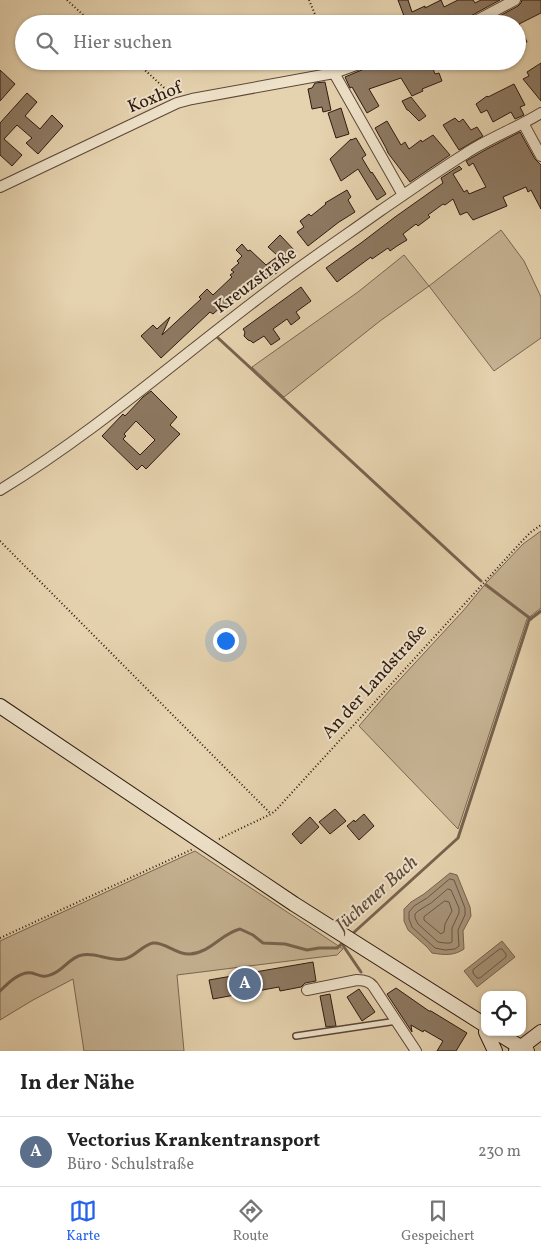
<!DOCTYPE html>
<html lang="de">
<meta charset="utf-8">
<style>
body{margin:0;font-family:Vollkorn,serif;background:#f6f6f6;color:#222}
.controls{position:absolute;right:15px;bottom:15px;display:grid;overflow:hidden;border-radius:10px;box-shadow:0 1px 4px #0004}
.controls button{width:45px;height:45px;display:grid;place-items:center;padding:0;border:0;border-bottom:1px solid #e0e0e0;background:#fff;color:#222;font:25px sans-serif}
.you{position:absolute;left:225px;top:640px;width:18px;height:18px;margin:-12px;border:4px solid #fff;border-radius:50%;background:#1a73e8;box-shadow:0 0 0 8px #1a73e833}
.badge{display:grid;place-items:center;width:32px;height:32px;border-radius:50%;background:#2563eb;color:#fff;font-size:16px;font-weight:700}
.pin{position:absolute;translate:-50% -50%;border:2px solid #fff;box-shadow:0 1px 5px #0006}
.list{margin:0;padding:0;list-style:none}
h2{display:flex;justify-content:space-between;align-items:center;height:65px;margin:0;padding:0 20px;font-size:21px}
h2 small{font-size:16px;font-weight:400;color:#767676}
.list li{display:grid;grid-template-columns:32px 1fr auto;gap:15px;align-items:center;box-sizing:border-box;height:70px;padding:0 20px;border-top:1px solid #e0e0e0}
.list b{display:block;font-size:19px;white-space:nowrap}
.list p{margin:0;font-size:16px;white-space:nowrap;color:#767676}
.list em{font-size:16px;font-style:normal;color:#767676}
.icon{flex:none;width:28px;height:28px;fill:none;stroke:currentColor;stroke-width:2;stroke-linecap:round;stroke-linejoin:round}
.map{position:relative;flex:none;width:541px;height:1051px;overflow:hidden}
.search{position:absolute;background:#fff;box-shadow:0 1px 4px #0004;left:15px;right:15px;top:15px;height:55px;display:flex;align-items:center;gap:12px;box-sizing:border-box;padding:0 18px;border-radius:28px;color:#767676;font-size:19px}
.sheet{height:135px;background:#fff}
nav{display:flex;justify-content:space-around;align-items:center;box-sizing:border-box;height:70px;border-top:1px solid #e0e0e0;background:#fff;font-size:14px;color:#767676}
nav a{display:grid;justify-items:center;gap:2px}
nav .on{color:#2563eb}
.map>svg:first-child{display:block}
.green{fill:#c6b393;stroke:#7a6652}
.water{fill:#a79378;stroke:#77624e}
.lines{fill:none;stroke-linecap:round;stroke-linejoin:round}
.shore{stroke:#6a5644;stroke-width:1}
.stream{stroke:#77624e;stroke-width:3}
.building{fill:#8d7962;stroke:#2e1910;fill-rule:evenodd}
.service-casing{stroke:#5c4738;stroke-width:8}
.minor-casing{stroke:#5c4738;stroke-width:12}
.secondary-casing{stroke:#2e1910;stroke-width:16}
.path{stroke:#2e1910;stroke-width:2;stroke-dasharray:1 2.5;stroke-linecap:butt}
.service{stroke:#eee2ca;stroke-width:5}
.minor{stroke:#eee2ca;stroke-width:10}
.secondary{stroke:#eee2ca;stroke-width:14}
.labels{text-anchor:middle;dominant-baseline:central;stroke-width:4;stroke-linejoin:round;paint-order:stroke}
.street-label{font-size:18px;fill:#2e1910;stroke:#eee2ca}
.water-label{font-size:19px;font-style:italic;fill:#5e4a3a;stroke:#eee2ca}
</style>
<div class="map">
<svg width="541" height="1051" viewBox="0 0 541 1051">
<rect width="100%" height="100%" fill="#e5d2ae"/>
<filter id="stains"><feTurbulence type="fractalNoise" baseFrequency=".004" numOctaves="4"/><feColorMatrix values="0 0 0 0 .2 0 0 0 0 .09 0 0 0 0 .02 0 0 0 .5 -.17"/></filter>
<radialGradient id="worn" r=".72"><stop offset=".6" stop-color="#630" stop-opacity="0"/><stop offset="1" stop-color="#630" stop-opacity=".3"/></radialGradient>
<!-- green -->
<path class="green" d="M 501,230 L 524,261 L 541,297 L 541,338 L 494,371 L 429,286 L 380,321 L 284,397 L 252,367 L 358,292 L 404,255 L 429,286 Z
M 541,531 L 541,608 L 527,619 L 458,829 L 359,726 L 390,690 L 463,611 L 487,582 L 523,544 Z
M 195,851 L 343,949 L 337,955 L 177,975 L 184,1051 L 84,1051 L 73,979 L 33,1000 L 0,1020 L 0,941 Z"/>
<!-- water -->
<path class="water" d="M 450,873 L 457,875 L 470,907 L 471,916 L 463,931 L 464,949 C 454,956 444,955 432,953 L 427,947 L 408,930 L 404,921 L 404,909 L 411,902 L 424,894 Z
M 502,941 L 515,957 L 477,987 L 464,971 Z"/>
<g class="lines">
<!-- shore -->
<path class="shore" d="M 450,879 L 454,880 L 465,908 L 465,915 L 458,930 L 459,946 L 455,949 L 445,950 L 435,948 L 412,927 L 409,919 L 409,912 L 414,906 L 427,898 Z
M 448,889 L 451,890 L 459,908 L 459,913 L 452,928 L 452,942 L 450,943 L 445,943 L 438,942 L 418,924 L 415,918 L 415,914 L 418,911 L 431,903 Z
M 445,901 L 449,902 L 452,911 L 445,924 L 444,932 L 441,934 L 424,920 L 424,917 Z
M 500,949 L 502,949 L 506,954 L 506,957 L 480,978 L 477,978 L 473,973 L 473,970 Z"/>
<!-- stream -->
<path class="stream" d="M 217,337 L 481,581
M 486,585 L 531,619
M 351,935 L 458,838 L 529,620 L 541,611
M 342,944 L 361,972
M 0,991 C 8,983 20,971 32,973 C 39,975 44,978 50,975 C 63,972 69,957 82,955 C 96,952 110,962 124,959 C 134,958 142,945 153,943 C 166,942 176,955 190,954 C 210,953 222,933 240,929 L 253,935 L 263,943 L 285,944 L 307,950 L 319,948 L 337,948 L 345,941"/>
</g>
<!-- building -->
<path class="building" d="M 398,0 L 408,0 L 412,12 L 425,6 L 425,8 L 441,0 L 444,7 L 458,0 L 473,0 L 475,3 L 481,0 L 500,0 L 467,18 L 463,24 L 454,24 L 450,15 L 432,24 L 407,24 Z
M 522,0 L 541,0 L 541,13 L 519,24 L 527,42 L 517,46 L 517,24 L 485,24 L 518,6 L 521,3 Z
M 383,61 L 430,61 L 435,74 L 439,73 L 442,81 L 422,89 L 423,91 L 412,96 L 401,78 L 369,89 L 379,106 L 367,113 L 352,87 L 350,88 L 345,77 Z
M 541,63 L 541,101 L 523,79 L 529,76 L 527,72 Z
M 0,70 L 15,84 L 0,101 Z
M 325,82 L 331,110 L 323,112 L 322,107 L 312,109 L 308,89 L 312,88 L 315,83 Z
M 514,84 L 525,105 L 520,107 L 524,115 L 515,119 L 511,112 L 493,122 L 487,110 L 481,113 L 476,104 L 487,96 L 488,97 Z
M 27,93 L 37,102 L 25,116 L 40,129 L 52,115 L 63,126 L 38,154 L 26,143 L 32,138 L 17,125 L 4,139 L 22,155 L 12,166 L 0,155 L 0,123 Z
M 411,97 L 426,116 L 419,121 L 408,110 L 407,110 L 402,101 Z
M 341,108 L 349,134 L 336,138 L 328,113 Z
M 455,118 L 459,122 L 463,119 L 471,130 L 477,127 L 483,136 L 459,150 L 443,125 Z
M 387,121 L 401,145 L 405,142 L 409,149 L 421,140 L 422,142 L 433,135 L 450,155 L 410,182 L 388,153 L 386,148 L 375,128 Z
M 520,132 L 535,159 L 541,165 L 541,209 L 531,190 L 528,192 L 526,187 L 503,197 L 507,206 L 473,220 L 467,212 L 460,215 L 453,199 L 445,205 L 443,204 L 428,215 L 430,217 L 418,226 L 416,224 L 403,234 L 407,240 L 397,246 L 390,251 L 388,248 L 372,259 L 371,257 L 337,282 L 326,268 L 361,243 L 395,217 L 443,183 L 441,178 L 458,167 L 459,166 L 462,169 L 453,174 L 464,192 L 467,190 L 469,194 L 486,187 L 473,163 L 469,166 L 466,161 L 487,149 Z
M 356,138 L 366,155 L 362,158 L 371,173 L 372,172 L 386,194 L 377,200 L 358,169 L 341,181 L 330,159 L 351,139 L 351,140 Z
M 347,190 L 351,197 L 348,200 L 355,212 L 339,222 L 308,246 L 297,232 L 304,227 L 300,221 L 309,214 L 311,216 L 326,204 L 325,203 Z
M 280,235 L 296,252 L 277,270 L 279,271 L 270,278 L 268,275 L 253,286 L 251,283 L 225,308 L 223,305 L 213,314 L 210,312 L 161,358 L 141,336 L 153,325 L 157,329 L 170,317 L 162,335 L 201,299 L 199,297 L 207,289 L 213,295 L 232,277 L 230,275 L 234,272 L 231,270 L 239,263 L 237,261 L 242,256 L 236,250 L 242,244 L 248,251 L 250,250 L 266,265 L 278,256 L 268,247 Z
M 301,287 L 311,301 L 296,312 L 300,318 L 291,325 L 287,319 L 273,329 L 280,339 L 271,345 L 264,336 L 253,343 L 251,341 L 248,340 L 244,336 L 245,332 L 243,329 Z
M 151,391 L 177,417 L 170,425 L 180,434 L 146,469 L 142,465 L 137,470 L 102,436 L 123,414 L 125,416 L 143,397 ZM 136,421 L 155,440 L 140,455 L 123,439 L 126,436 L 124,434 Z
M 335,809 L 346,821 L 330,834 L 319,822 Z
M 364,814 L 374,826 L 359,840 L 347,826 L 354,820 L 355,822 Z
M 310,817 L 319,827 L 301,844 L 292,834 Z
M 313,962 L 316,981 L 305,983 L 301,987 L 280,991 L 279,987 L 213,999 L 209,980 Z
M 396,988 L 429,1011 L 431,1011 L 467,1033 L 456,1051 L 437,1051 L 443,1041 L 424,1030 L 423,1032 L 411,1025 L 412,1032 L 387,994 Z
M 359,989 L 375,1012 L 362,1021 L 347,997 Z
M 330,994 L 336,1026 L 326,1027 L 320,996 Z"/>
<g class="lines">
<defs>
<path id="service" d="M 296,1036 L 397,1021"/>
<path id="minor" d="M 470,24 L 515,0
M 334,73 L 403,195
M 523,123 L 541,156
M 0,187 L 177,103 L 192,99 L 334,73 L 367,61
M 0,490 C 102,428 191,347 288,276 C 318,254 349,233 380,211 C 408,192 436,172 465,154 C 489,138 517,128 541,113
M 307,990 L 357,980 C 363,980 369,981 373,986 L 416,1051"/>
<path id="secondary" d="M 0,706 L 294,904 L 485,1025
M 486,1032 L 495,1051
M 496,1032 L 527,1051
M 516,1051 L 541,1032"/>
</defs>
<!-- service casing -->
<use href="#service" class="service-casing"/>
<!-- minor casing -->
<use href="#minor" class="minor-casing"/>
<!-- secondary casing -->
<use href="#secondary" class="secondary-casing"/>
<!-- path -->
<path class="path" d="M 67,0 L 93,24
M 309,0 L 319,24
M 135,61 L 172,95
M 0,541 L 271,814
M 219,839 L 271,814 L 276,810 L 523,540 L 531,532 L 541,525
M 0,938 L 193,849"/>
<!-- service -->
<use href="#service" class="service"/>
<!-- minor -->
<use href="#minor" class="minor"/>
<!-- secondary -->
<use href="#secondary" class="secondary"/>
</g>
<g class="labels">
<!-- street labels -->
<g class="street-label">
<text transform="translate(155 98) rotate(-22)">Koxhof</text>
<text transform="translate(256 281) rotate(-37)">Kreuzstraße</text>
<text transform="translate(375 682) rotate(-48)">An der Landstraße</text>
</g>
<!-- water labels -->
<g class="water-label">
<text transform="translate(377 894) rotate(-42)">Jüchener Bach</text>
</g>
</g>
<rect width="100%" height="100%" filter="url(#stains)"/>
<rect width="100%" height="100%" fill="url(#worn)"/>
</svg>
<div class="controls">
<button><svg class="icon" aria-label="locate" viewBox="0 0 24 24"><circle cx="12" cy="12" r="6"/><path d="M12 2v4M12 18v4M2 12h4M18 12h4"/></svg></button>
</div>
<div class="you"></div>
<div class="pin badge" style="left:245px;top:984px;background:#5c6f8a">A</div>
<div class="search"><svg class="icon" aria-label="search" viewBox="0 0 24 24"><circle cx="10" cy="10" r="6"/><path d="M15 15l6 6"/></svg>Hier suchen</div>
</div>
<section class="sheet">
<h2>In der Nähe<small></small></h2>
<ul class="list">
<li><span class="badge" style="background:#5c6f8a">A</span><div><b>Vectorius Krankentransport</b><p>Büro · Schulstraße</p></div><em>230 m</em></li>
</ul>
</section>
<nav>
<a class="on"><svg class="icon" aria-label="map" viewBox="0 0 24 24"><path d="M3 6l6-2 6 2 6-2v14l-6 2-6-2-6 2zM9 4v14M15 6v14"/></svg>Karte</a>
<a><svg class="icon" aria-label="directions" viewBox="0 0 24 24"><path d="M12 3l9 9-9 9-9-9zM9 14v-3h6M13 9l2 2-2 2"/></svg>Route</a>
<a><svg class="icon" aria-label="saved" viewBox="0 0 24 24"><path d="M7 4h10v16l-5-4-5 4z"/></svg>Gespeichert</a>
</nav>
